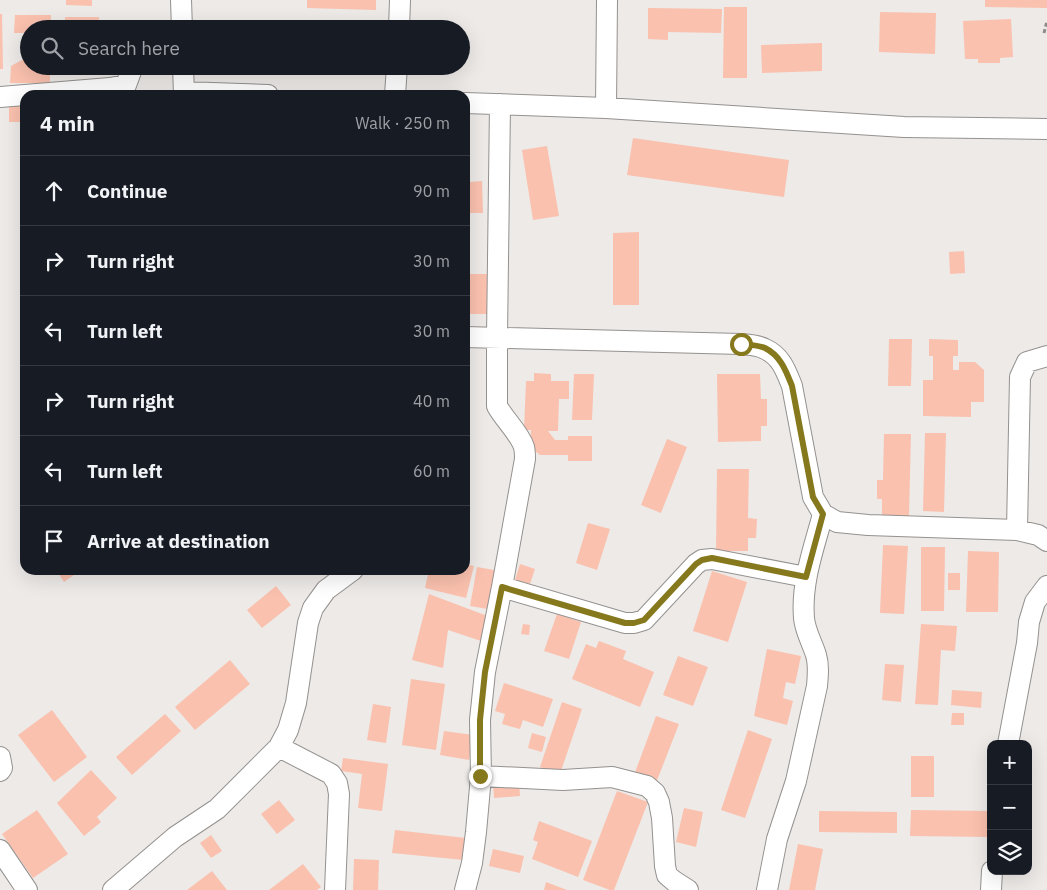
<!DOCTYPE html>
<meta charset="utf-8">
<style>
body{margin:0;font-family:"IBM Plex Sans",sans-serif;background:#20242c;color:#f1f3f6}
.controls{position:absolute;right:15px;bottom:15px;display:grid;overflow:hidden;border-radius:10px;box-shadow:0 5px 20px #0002}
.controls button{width:45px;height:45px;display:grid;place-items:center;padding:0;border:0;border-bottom:1px solid #363941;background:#171b24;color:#f1f3f6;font:25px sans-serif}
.stop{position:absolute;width:15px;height:15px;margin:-11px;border:4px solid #86781c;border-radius:50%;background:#fff}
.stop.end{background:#86781c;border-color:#fff;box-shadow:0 1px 5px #0008}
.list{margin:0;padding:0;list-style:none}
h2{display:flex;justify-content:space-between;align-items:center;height:65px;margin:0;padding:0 20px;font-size:21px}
h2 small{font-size:16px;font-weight:400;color:#9ea1a6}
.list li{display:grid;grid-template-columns:32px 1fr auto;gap:15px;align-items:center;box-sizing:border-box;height:70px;padding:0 20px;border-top:1px solid #363941}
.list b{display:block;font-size:19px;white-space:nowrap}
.list em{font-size:16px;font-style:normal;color:#9ea1a6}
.icon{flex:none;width:28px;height:28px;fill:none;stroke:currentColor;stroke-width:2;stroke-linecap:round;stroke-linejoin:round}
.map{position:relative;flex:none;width:1047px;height:890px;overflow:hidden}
.search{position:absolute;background:#171b24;box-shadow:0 5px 20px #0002;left:20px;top:20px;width:450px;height:55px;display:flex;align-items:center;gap:12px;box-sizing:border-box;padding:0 18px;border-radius:28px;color:#9ea1a6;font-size:19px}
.panel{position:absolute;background:#171b24;box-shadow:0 5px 20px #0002;left:20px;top:90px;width:450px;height:485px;border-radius:15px}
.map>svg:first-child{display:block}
.building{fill:#fac1ae}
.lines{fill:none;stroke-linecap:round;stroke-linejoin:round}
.street-casing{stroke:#94918f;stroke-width:22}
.path{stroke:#8e8c8b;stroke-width:3;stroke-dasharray:4 2.5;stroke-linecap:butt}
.street{stroke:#fff;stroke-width:20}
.route{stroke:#86781c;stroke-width:6}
</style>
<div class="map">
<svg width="1047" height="890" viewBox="0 0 1047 890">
<rect width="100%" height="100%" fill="#edeae8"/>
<!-- building -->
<path class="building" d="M 66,0 L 92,0 L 92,6 L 66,5 Z
M 307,0 L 376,0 L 376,10 L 307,8 Z
M 985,0 L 1047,0 L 1047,8 L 985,7 Z
M 724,7 L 747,7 L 747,78 L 723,78 Z
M 648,8 L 722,9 L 721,33 L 668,32 L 668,40 L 648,39 Z
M 880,12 L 936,13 L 935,54 L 879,52 Z
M 0,14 L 2,14 L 3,69 L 0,69 Z
M 15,15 L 51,15 L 51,29 L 29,29 L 29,33 L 14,33 Z
M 65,17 L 99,17 L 99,29 L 65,29 Z
M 1011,19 L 1013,57 L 1000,58 L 1000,63 L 978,63 L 978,59 L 965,59 L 963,21 Z
M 822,43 L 822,71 L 762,73 L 761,45 Z
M 29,56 L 29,66 L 50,66 L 50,83 L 10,83 L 11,66 Z
M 67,66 L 100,66 L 98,68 L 67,68 Z
M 9,103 L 25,103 L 25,122 L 9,122 Z
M 633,138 L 789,160 L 784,197 L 627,175 Z
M 547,146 L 559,216 L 533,220 L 522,150 Z
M 465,171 L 470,171 L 469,182 L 482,181 L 483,213 L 468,213 L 467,226 L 465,226 Z
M 639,232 L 639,305 L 613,305 L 613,233 Z
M 964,251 L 965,273 L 950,274 L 949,252 Z
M 465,274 L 487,274 L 487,314 L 465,314 Z
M 889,339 L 912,339 L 911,386 L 888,386 Z
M 929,339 L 958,340 L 958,356 L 953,356 L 953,370 L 959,370 L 959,362 L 975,362 L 984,370 L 984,402 L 971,402 L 971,417 L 923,416 L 923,380 L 933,380 L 933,356 L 929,356 Z
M 534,373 L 551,374 L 551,381 L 569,381 L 569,399 L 559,399 L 558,431 L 548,431 L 555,440 L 568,440 L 568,436 L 592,436 L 592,461 L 568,461 L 568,455 L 540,455 L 530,447 L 531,430 L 524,430 L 526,381 L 534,381 Z
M 574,374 L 594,374 L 592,420 L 572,420 Z
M 717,374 L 760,374 L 761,399 L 767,399 L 767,426 L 761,426 L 761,441 L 718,442 Z
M 925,433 L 946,433 L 944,512 L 923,511 Z
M 884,434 L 911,434 L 909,516 L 882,515 L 882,499 L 877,499 L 877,480 L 883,480 Z
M 667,439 L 687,447 L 661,513 L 641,505 Z
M 717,469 L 749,469 L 748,518 L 757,519 L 756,538 L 748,538 L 748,551 L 716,551 Z
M 588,523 L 610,529 L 597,570 L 576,563 Z
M 883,545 L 908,546 L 904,614 L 880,613 Z
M 921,547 L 945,547 L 944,611 L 921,611 Z
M 968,551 L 999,552 L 998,612 L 966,612 Z
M 465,564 L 474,566 L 466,598 L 425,588 L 429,570 L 465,570 Z
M 520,564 L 535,569 L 530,584 L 515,580 Z
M 477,567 L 500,571 L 493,610 L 470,606 Z
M 56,570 L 81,570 L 64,582 Z
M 712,571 L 747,582 L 728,642 L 693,631 Z
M 948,573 L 960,573 L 960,590 L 948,590 Z
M 276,586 L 291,605 L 262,628 L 247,610 Z
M 429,594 L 490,617 L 481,641 L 448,630 L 443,668 L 412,660 Z
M 557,614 L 581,622 L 569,659 L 544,651 Z
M 523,624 L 530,625 L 529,635 L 521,634 Z
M 921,624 L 957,626 L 955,651 L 941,650 L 938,705 L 915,704 Z
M 599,641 L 626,651 L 623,659 L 654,672 L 640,707 L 572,679 L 586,644 L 596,648 Z
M 767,649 L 801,656 L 795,684 L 786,682 L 783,698 L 793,701 L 787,725 L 754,716 Z
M 678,656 L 708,667 L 693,706 L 663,695 Z
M 230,660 L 250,684 L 195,730 L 175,707 Z
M 885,664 L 904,665 L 901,702 L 882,700 Z
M 411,679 L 445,684 L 436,750 L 402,745 Z
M 504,683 L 553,699 L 543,727 L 523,720 L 520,729 L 502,724 L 505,714 L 495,711 Z
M 952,690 L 982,692 L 981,708 L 951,705 Z
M 562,702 L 582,709 L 560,774 L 540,767 Z
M 373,704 L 391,707 L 386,743 L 367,740 Z
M 52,710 L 87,757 L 54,782 L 18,735 Z
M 952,713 L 964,713 L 964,725 L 951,725 Z
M 165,714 L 181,731 L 132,775 L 116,757 Z
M 656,716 L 679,724 L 656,783 L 634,775 Z
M 748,730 L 772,739 L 745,818 L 721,810 Z
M 444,731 L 473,735 L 469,760 L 440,755 Z
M 532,733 L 546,737 L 542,752 L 528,748 Z
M 911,756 L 934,756 L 934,797 L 911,797 Z
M 343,758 L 388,764 L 382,811 L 358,808 L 362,774 L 341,771 Z
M 91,770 L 117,798 L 97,817 L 101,822 L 84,836 L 57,803 Z
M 519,781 L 520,796 L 494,798 L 493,783 Z
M 617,791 L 648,802 L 614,890 L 610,890 L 583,880 Z
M 279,800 L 295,820 L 277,834 L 261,814 Z
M 684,808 L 703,812 L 696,847 L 676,842 Z
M 37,810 L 68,854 L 33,878 L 2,834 Z
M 911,810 L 991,811 L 990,837 L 910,836 Z
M 819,811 L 897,812 L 897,833 L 819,832 Z
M 539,821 L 592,841 L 578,877 L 532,859 L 538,842 L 533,840 Z
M 395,830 L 466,838 L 464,860 L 392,853 Z
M 211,835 L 222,851 L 211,858 L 200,843 Z
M 798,844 L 823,849 L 815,890 L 789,890 Z
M 493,849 L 524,856 L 520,873 L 489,866 Z
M 354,859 L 379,860 L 378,890 L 353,890 Z
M 303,864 L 321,887 L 317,890 L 269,890 Z
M 212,871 L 227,890 L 187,890 Z
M 546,882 L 567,890 L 544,890 Z"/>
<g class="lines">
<defs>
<path id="street" d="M 181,0 L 182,29
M 399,29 L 400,0
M 183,66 L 184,95
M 184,92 L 268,95
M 395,95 L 397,66
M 0,97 L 110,88 L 126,85 L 133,66
M 465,103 L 606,108 L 904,127 L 1047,129
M 606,108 L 607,0
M 465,337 L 741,344 C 749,345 758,345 765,349 C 781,356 786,371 792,386 L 813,497 L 823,514 L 837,522 L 868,525 L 1017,530 L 1038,535 L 1047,541
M 1017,530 L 1020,377 L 1027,362 L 1047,356
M 502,587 L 625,623 L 634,623 L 644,620 L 696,564 L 702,560 L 712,559 L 806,577
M 1008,744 L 1027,643 L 1029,622 L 1035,602 L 1047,586
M 279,747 L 331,774 L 337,783 L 339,794 L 335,890
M 0,757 L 2,768 L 0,771
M 481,776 L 563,780 L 612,777 L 647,786 L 655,793 L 659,802 L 662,818 L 665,866 L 667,875 L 674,881 L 688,890
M 0,850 L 27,890
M 113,890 L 175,837 L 217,809 L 279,747 L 288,730 L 296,703 L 308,623 L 313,608 L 326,590 L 353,570
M 465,890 L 472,863 L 476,832 L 481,776 L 480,720 L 485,672 L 502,587 L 525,459 C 525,455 525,451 524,447 C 520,434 504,419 497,406 L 497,337 L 500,104
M 767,890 L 777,839 L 796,781 L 817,686 C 818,675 819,665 816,655 C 812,642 805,631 804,618 C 801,582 814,548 823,514
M 991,890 L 992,871"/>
</defs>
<!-- street casing -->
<use href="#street" class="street-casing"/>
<!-- path -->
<path class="path" d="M 1044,33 L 1047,21"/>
<!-- street -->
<use href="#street" class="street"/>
</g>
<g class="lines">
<!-- route -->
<path class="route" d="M 480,776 L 480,720 L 485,672 L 502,587 L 625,623 L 634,623 L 644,620 L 696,564 L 702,560 L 712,558 L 806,577 L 823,514 L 813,497 L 792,386 C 786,371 781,356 765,348 C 758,345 749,345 741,344"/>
</g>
</svg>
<div class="controls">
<button>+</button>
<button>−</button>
<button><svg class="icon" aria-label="layers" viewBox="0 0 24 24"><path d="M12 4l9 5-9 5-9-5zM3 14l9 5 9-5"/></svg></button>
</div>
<div class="stop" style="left:741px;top:344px"></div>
<div class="stop end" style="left:480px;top:776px"></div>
<div class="search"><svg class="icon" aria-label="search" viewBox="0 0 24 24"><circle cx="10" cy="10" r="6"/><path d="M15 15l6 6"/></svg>Search here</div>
<section class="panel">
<h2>4 min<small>Walk · 250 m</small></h2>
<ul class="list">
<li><svg class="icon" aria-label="ahead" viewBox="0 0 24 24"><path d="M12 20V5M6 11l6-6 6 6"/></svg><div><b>Continue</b></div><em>90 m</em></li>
<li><svg class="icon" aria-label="right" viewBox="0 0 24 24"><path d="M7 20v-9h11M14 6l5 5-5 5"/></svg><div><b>Turn right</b></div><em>30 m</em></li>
<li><svg class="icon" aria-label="left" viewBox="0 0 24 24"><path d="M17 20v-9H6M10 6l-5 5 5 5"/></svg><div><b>Turn left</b></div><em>30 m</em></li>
<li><svg class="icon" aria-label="right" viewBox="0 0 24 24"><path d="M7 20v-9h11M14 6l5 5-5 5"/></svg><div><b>Turn right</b></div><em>40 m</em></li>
<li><svg class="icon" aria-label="left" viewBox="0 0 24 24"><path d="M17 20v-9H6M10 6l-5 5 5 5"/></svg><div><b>Turn left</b></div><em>60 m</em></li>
<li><svg class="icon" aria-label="arrive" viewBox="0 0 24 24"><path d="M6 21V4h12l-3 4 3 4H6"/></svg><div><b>Arrive at destination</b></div></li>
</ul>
</section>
</div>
